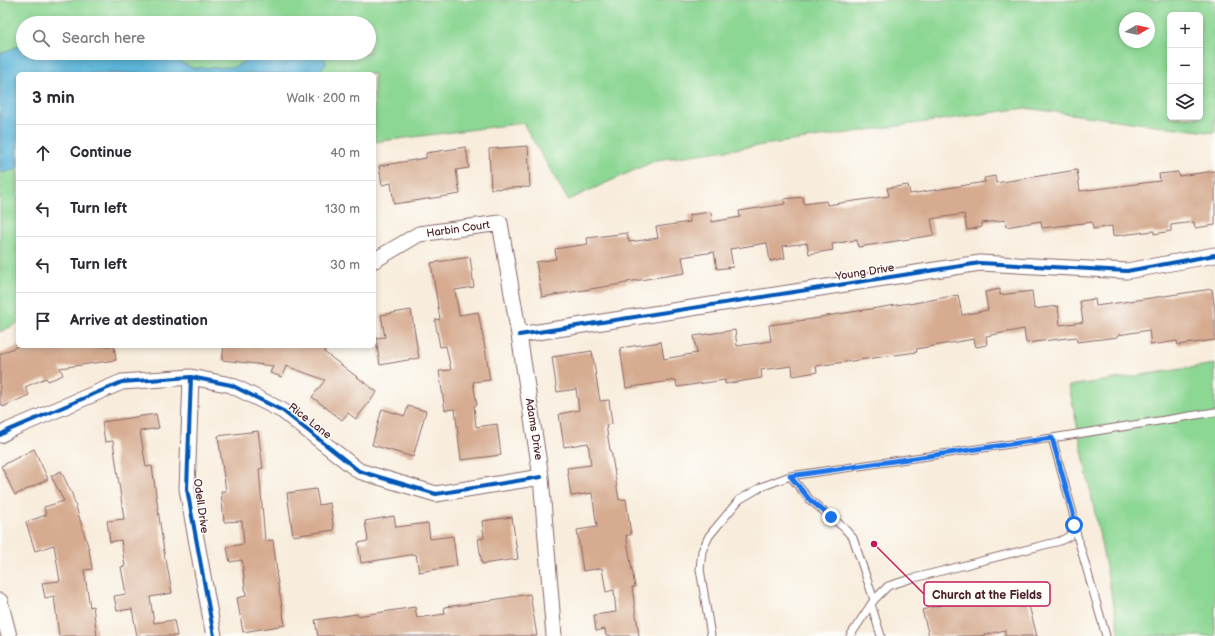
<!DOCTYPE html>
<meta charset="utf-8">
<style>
body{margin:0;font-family:"Balsamiq Sans",sans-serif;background:#f7f7f7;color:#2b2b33}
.controls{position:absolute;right:12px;top:12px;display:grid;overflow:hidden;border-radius:6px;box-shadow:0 2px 6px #0003}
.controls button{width:36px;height:36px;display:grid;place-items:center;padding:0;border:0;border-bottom:1px solid #e1e1e2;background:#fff;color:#2b2b33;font:20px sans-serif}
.compass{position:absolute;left:1119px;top:12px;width:36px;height:36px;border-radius:50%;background:#fff;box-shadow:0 2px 6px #0003;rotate:81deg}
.stop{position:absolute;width:12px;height:12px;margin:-9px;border:3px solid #1a73e8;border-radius:50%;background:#fff}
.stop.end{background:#1a73e8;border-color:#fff;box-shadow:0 1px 4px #0008}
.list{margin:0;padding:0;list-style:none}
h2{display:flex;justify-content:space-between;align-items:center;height:52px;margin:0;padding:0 16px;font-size:17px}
h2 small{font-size:13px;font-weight:400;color:#7c7c81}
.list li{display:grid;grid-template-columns:26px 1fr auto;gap:12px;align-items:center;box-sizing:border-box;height:56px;padding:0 16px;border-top:1px solid #e1e1e2}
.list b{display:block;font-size:15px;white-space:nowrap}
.list em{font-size:13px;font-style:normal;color:#7c7c81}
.icon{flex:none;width:22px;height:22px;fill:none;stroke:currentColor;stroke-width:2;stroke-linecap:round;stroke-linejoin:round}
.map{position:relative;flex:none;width:1215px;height:636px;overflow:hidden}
.search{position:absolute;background:#fff;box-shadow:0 2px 6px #0003;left:16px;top:16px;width:360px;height:44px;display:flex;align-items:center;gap:10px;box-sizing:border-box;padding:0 14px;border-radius:22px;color:#7c7c81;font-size:15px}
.panel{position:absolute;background:#fff;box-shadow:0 2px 6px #0003;left:16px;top:72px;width:360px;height:276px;border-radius:6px}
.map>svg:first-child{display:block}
.green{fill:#8dd794;stroke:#6c7b60;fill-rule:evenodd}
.water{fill:#5cb5d9;stroke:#536a82}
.building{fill:#d6ab90}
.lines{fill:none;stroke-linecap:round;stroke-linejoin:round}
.service-casing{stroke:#876769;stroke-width:9}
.minor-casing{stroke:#876769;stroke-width:17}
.service{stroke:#fff;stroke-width:7}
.minor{stroke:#fff;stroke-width:15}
.cycleway-casing{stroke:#fdfcf7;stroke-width:6}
.cycleway{stroke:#0057b8;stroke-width:4}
.route{stroke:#1a73e8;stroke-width:5}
.labels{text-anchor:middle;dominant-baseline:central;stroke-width:3;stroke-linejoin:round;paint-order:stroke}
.street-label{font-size:11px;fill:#4a1f2b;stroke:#fdfcf7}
.leader{fill:none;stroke:#c2185b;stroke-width:1.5}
.callout-dot{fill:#c2185b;stroke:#fdfcf7;stroke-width:1.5}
.callout{fill:#fdfcf7;stroke:#c2185b;stroke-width:1.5}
.callout-label{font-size:12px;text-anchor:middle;font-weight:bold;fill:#4a1f2b}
</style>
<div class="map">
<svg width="1215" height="636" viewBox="0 0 1215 636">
<rect width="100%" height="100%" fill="#fdfcf7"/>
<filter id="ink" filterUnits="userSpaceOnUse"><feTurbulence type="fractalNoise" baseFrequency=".025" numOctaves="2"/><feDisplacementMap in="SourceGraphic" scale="8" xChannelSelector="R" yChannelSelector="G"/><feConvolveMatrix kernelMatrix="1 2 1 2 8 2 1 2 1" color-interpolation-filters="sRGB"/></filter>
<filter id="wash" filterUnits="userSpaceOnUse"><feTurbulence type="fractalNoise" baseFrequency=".012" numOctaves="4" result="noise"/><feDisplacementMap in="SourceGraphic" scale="16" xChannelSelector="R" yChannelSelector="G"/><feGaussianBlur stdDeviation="0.9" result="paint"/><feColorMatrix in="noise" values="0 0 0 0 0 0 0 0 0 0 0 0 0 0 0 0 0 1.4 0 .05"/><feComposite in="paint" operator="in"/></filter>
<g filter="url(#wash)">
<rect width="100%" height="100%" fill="#f8eddd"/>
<!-- green -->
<path class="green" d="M 0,0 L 1215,0 L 1215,133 L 1025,108 L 657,160 L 568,200 L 523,123 L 374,142 L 374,74 L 18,74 L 18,323 L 0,332 ZM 1170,15 L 1200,15 L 1200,117 L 1170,117 ZM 1125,18 L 1149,18 L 1149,42 L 1125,42 ZM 23,23 L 369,23 L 369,53 L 23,53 Z
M 1215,364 L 1215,636 L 1120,636 L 1069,386 Z"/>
<!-- water -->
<path class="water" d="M 23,44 L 23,53 L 163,53 L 193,68 L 234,67 L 262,53 L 324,53 L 326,65 L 315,74 L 18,74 L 18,169 L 0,173 L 0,54 Z"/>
<g id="blocks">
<!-- building -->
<path class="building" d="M 528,146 L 530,187 L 491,189 L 489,149 Z
M 466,147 L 469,168 L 456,170 L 460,194 L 394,204 L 391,183 L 382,185 L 379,166 L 426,158 L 426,153 Z
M 1077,170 L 1080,191 L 1160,181 L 1159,174 L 1178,172 L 1179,176 L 1215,171 L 1215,225 L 1195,228 L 1194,222 L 1171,225 L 1171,231 L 1154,234 L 1154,231 L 1113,236 L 1112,226 L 1093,229 L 1092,222 L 1042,228 L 1041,221 L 1006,227 L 1005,220 L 982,223 L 982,227 L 967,230 L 964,214 L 931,219 L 934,235 L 858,247 L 857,240 L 832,244 L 833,250 L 809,254 L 807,243 L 783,246 L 785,258 L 770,261 L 767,243 L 730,249 L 733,267 L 717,269 L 714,252 L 682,257 L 685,273 L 627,282 L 627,283 L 542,297 L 536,262 L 556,259 L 555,249 L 588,244 L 587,238 L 627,233 L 629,242 L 658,238 L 656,227 L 690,222 L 689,215 L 711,212 L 712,222 L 740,217 L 739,211 L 785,204 L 784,199 L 803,197 L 804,204 L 826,201 L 827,205 L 889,196 L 887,188 L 908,185 L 910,194 L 985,182 L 984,178 L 995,176 L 996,183 Z
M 470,257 L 474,287 L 455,290 L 459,315 L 478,312 L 485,348 L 490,380 L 473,382 L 477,405 L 474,406 L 476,427 L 497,424 L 501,455 L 461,460 L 455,409 L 445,410 L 439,371 L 451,370 L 446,346 L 440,347 L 435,320 L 440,319 L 431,263 Z
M 1000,289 L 1000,295 L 1032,291 L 1034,309 L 1058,306 L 1060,325 L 1083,322 L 1080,301 L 1095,299 L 1096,306 L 1212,289 L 1215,311 L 1215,340 L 1178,345 L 1177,341 L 1151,345 L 1149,330 L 1118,335 L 1118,337 L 1077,342 L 1076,337 L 1026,343 L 1024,329 L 986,336 L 987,345 L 976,347 L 974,339 L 916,349 L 917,352 L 816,366 L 817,372 L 793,376 L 792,366 L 761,370 L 762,378 L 725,384 L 725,380 L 677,387 L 676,380 L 626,388 L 620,348 L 661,342 L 664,359 L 697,353 L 694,336 L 735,330 L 737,346 L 771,341 L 769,325 L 820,318 L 820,317 L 909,303 L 909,304 L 958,295 L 962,315 L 988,310 L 985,292 Z
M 411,310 L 419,358 L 380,365 L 376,338 L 385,337 L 381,315 Z
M 18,346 L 114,346 L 116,360 L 60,368 L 63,375 L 48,381 L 46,378 L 25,387 L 29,395 L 3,407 L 0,401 L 0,354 Z
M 224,346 L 327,346 L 324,352 L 377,392 L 356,419 L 348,413 L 342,420 L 312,397 L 325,380 L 286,366 L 282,377 L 270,373 L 273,366 L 222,360 Z
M 592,351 L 600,401 L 609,400 L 612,424 L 606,425 L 610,450 L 611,450 L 619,500 L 626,499 L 631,535 L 626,535 L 635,587 L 632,587 L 639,636 L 606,636 L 605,629 L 596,631 L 594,615 L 616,612 L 614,590 L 606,592 L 602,568 L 583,571 L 577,530 L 597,527 L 592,493 L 571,496 L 567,468 L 591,465 L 588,443 L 564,447 L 559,414 L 579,410 L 576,389 L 557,392 L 552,357 Z
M 408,406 L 426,411 L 413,457 L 372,445 L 382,409 L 405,416 Z
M 156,414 L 159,428 L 140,431 L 146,467 L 152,466 L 165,559 L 166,559 L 172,593 L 150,597 L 154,623 L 174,620 L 177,636 L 137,636 L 132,609 L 117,611 L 114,596 L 126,594 L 121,567 L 125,566 L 121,540 L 110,542 L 107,521 L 124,519 L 113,441 L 105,442 L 102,422 Z
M 258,431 L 263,468 L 259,469 L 265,541 L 273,540 L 277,572 L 276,572 L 285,625 L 243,632 L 237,598 L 246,596 L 242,560 L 230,562 L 227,547 L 244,544 L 242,521 L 224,522 L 221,491 L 226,491 L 218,436 Z
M 34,449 L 48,479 L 15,495 L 1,466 Z
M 61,471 L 72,494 L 89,549 L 92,569 L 84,570 L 90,607 L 93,606 L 97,636 L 59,636 L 54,596 L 45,598 L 42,583 L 60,581 L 54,545 L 35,551 L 26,522 L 46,515 L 44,507 L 64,501 L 51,476 Z
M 316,489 L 319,505 L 330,503 L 334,530 L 293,536 L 287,493 Z
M 394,516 L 396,527 L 428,523 L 430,539 L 453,536 L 457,566 L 419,572 L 416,554 L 361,563 L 358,543 L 368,541 L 365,521 Z
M 512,517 L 518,559 L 482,564 L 478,539 L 484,538 L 482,521 Z
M 1023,583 L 1037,636 L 1005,636 L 1005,630 L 980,636 L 929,636 L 922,610 Z
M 530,594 L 537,636 L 318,636 L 315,620 L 357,614 L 357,616 L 415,607 L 417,618 L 445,614 L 444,607 L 492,601 L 492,600 Z"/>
</g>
</g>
<g filter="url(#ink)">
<use href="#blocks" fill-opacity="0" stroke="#876769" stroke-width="1"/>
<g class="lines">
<defs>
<path id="service" d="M 1052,438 L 1215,412
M 790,476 L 810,500 L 843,527 L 853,538 L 874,600
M 1074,525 L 1106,636
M 871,604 L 881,636
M 711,636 L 700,569 L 702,551 L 709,536 L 739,500 L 761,487 L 790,476 L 1052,438 L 1073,513 L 1074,525 L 1070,536 L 1060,541 L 910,579 L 888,586 L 874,600 L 850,636"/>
<path id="minor" d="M 375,260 L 419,234 L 500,223 L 519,335 L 541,477 L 554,636
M 519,335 L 980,263 L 1127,271 L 1215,255
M 191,377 L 187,489 L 214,636
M 0,435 L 9,430 L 122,382 L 191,377 L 231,385 L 283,411 L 359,471 L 436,494 L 541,477
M 0,601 L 9,636"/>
</defs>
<!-- service casing -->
<use href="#service" class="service-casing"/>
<!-- minor casing -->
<use href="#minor" class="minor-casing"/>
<!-- service -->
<use href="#service" class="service"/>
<!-- minor -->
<use href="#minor" class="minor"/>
<defs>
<path id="cycleway" d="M 519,335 L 980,263 L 1127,271 L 1215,255
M 191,377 L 187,489 L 214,636
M 0,435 L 9,430 L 122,382 L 191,377 L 231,385 L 283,411 L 359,471 L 436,494 L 541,477"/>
</defs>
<!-- cycleway casing -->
<use href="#cycleway" class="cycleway-casing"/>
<!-- cycleway -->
<use href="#cycleway" class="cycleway"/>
</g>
</g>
<g class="lines" filter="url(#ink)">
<!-- route -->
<path class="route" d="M 831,517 L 810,500 L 790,476 L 1052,438 L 1073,513 L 1074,525"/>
</g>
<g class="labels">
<!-- street labels -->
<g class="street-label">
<text transform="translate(458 229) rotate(-8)">Harbin Court</text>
<text transform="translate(865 272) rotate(-9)">Young Drive</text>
<text transform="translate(310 421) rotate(38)">Rice Lane</text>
<text transform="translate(534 429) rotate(81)">Adams Drive</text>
<text transform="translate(201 506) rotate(82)">Odell Drive</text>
</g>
</g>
<!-- callouts -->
<path class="leader" d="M874 544L924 594"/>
<circle class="callout-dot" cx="874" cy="544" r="4"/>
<rect class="callout" x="924" y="582" width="126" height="24" rx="4"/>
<g class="callout-label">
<text x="987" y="599">Church at the Fields</text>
</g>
</svg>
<div class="controls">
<button>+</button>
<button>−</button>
<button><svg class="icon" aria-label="layers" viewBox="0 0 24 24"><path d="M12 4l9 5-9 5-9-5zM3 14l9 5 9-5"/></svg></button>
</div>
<svg class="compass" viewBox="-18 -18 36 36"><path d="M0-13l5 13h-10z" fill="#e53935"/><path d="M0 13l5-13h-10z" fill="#7c7c81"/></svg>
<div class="stop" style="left:1074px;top:525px"></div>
<div class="stop end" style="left:831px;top:517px"></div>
<div class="search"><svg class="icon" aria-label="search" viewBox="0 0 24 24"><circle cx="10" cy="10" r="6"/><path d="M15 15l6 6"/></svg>Search here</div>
<section class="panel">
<h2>3 min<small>Walk · 200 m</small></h2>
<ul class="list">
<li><svg class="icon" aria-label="ahead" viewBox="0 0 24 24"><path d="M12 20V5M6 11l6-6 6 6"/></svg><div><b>Continue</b></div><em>40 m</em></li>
<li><svg class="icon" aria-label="left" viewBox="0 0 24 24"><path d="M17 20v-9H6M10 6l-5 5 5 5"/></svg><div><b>Turn left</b></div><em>130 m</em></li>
<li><svg class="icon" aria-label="left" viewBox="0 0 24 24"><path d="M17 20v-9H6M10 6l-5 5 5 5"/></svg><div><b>Turn left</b></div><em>30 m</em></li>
<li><svg class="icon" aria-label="arrive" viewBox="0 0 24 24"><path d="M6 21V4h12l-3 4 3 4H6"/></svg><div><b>Arrive at destination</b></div></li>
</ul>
</section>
</div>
